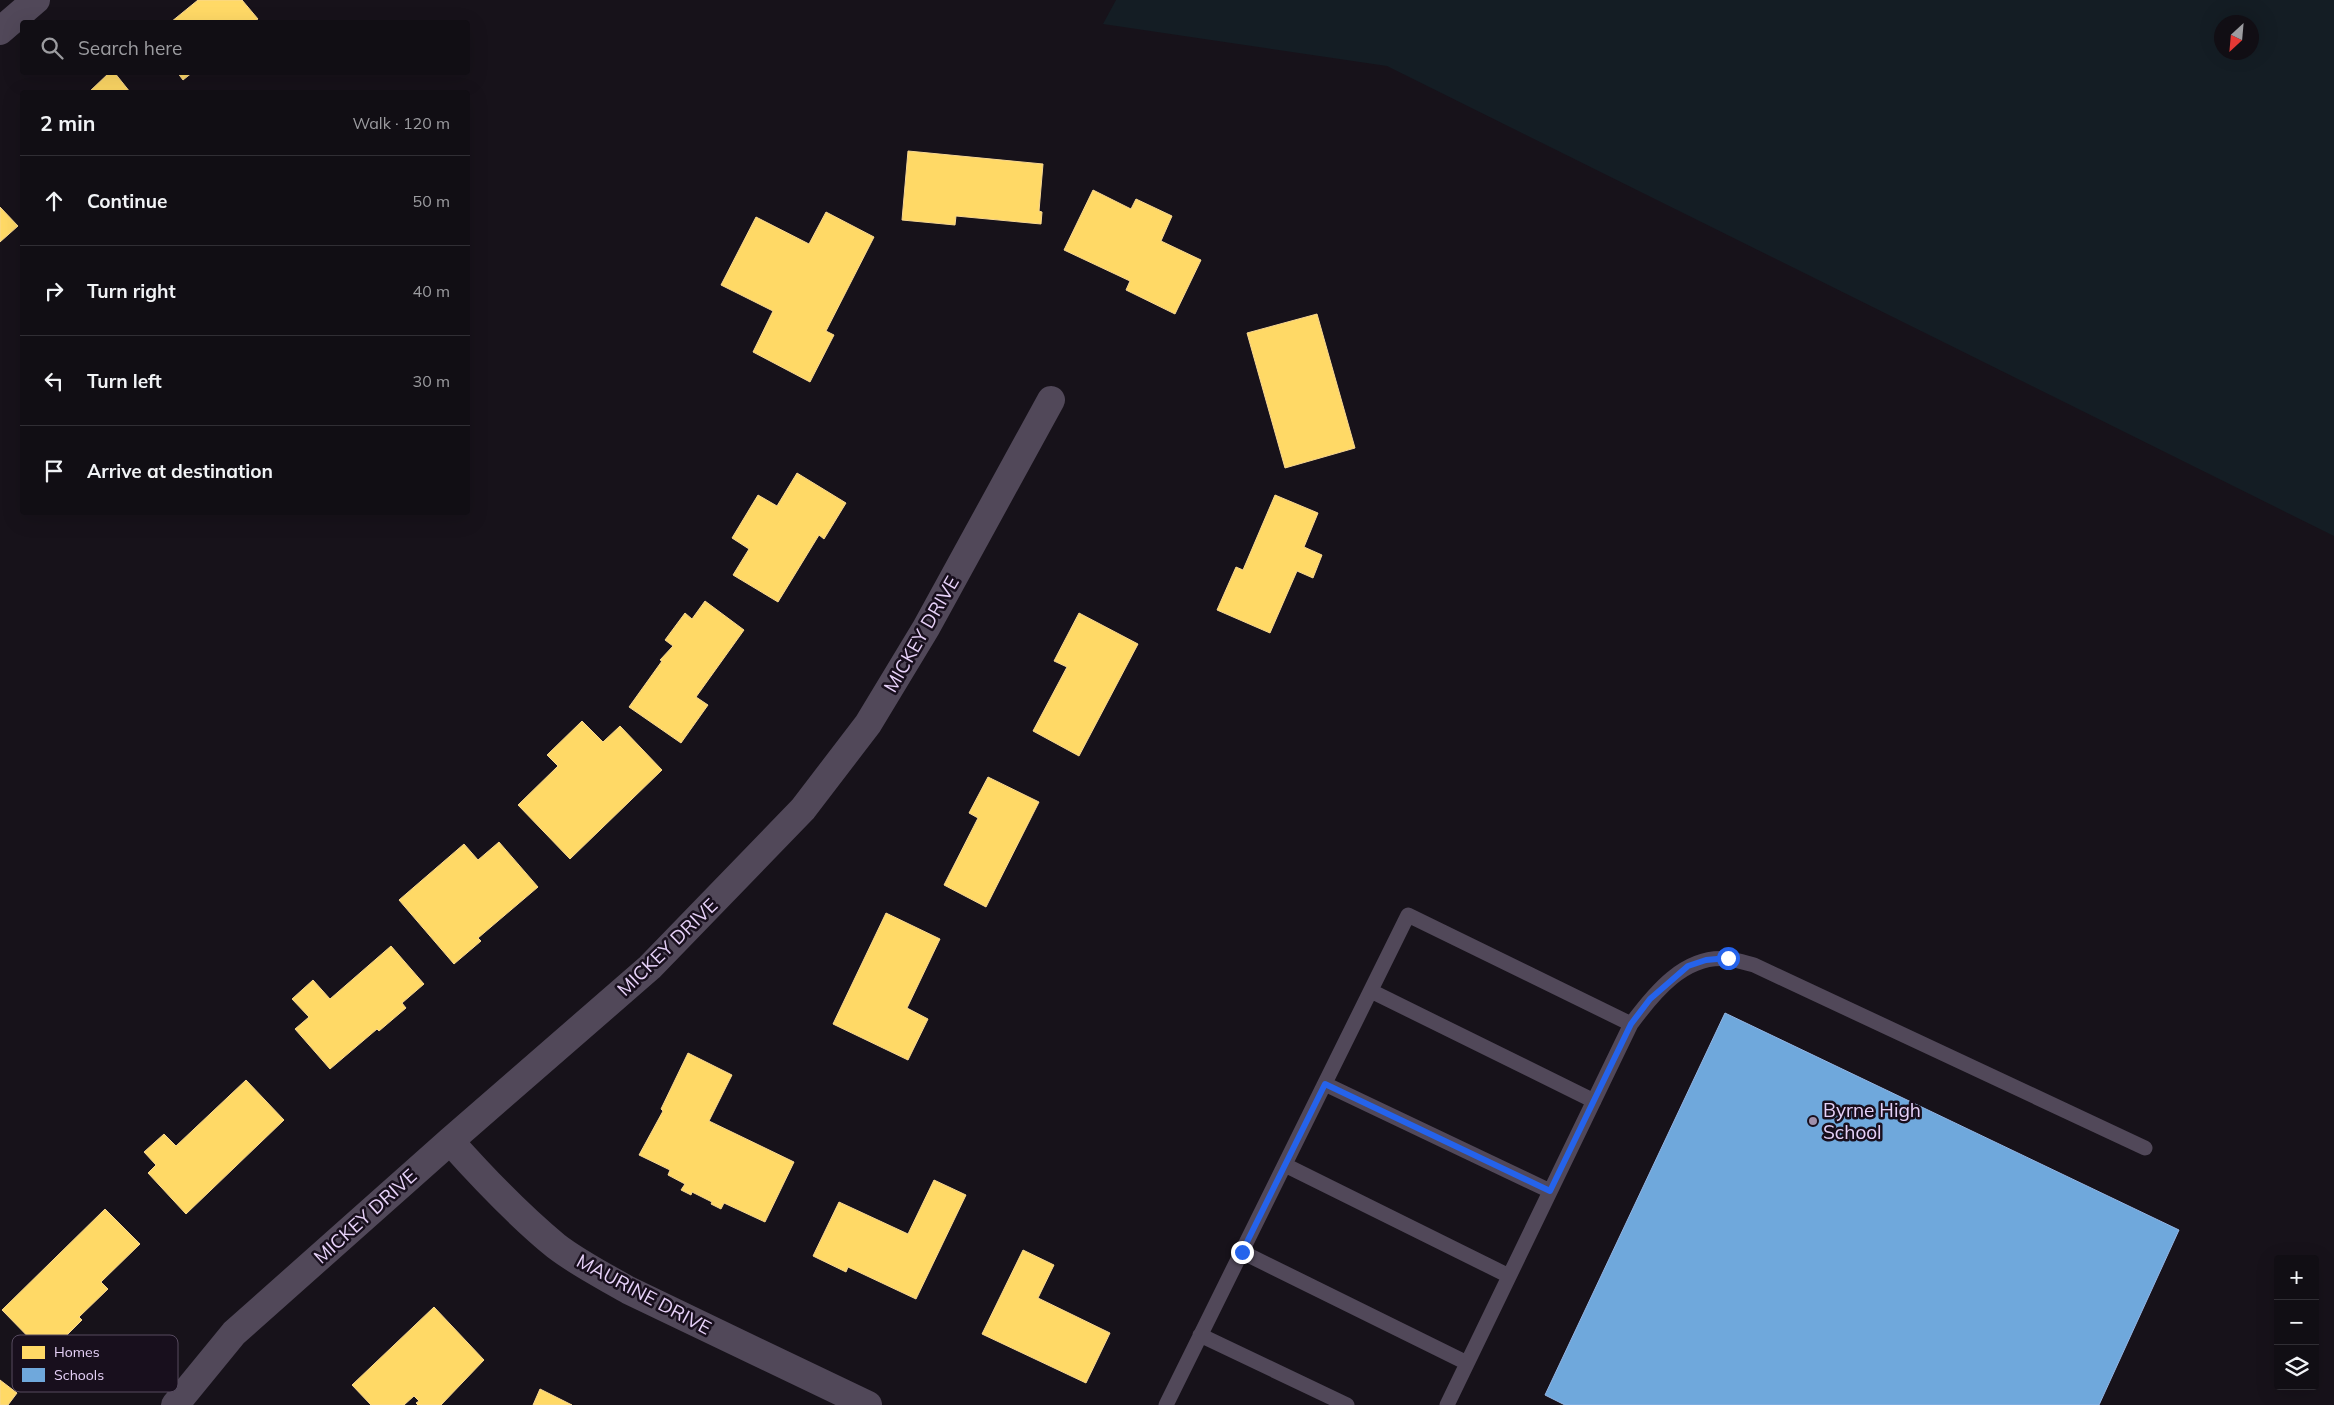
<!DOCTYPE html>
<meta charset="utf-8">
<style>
body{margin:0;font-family:Mulish,sans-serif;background:#1e1c22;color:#f1f3f6}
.controls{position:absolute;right:15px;bottom:15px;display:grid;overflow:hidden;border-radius:5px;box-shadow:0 5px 20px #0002}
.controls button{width:45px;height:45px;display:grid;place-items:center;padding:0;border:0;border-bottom:1px solid #302e34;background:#110e14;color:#f1f3f6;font:25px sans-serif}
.compass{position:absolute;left:2214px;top:15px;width:45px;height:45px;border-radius:50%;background:#110e14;box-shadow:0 5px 20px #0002;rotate:206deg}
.stop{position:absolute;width:15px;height:15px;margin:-11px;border:4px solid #2563eb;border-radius:50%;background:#fff}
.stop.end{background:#2563eb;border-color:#fff;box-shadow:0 1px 5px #0008}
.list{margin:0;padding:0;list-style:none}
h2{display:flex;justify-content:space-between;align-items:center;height:65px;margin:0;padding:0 20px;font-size:21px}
h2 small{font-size:16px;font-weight:400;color:#9c9ca0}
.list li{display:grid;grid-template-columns:32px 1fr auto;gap:15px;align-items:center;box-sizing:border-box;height:90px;padding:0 20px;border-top:1px solid #302e34}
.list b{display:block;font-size:19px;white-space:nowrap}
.list em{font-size:16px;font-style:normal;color:#9c9ca0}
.icon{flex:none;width:28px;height:28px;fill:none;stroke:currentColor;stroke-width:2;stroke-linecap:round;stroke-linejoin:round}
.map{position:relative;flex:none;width:2334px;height:1405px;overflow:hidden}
.search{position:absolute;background:#110e14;box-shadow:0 5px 20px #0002;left:20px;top:20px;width:450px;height:55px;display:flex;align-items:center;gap:12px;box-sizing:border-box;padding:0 18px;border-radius:5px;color:#9c9ca0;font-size:19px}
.panel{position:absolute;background:#110e14;box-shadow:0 5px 20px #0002;left:20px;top:90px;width:450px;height:425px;border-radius:5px}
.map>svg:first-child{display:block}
.green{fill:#141d24;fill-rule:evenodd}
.homes{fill:#ffd966;stroke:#f8d792}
.schools{fill:#6fa8dc;stroke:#93b5e5}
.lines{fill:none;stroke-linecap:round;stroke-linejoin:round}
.lane{stroke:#514859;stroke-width:15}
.street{stroke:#514859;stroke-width:28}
.route{stroke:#2563eb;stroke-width:6}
.poi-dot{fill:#9e8fab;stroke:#180f1d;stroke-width:2}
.labels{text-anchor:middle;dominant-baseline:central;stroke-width:5;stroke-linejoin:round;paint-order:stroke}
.street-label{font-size:19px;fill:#e7d2f9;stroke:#180f1d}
.poi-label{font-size:19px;fill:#e7d2f9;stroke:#180f1d;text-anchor:start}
.key{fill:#180f1d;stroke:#564a5f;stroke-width:1}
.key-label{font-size:14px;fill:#e7d2f9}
</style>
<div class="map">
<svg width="2334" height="1405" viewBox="0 0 2334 1405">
<rect width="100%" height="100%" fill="#17121a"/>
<!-- green -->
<path class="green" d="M 1116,0 L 2334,0 L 2334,536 L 1387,66 L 1103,24 ZM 2222,22 L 2252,22 L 2252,52 L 2222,52 Z"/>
<!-- homes -->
<path class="homes" d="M 198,0 L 242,0 L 258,19 L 253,22 L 171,22 Z
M 110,72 L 114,72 L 130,92 L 89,92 Z
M 177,72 L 193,72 L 183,80 Z
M 908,151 L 1043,164 L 1039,211 L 1042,212 L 1041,224 L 956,216 L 955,225 L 902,220 Z
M 1093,190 L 1131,209 L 1136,199 L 1172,216 L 1161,241 L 1201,260 L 1175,314 L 1126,290 L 1130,281 L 1064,250 Z
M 0,207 L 18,226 L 0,242 Z
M 826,212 L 874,237 L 826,331 L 834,335 L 810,382 L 753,352 L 773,311 L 721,285 L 756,217 L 809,244 Z
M 1317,314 L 1355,448 L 1285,468 L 1247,333 Z
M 797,473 L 846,503 L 824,539 L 819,535 L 778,602 L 733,575 L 749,549 L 732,538 L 758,495 L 777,506 Z
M 1275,495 L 1318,513 L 1304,547 L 1322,555 L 1313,578 L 1297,571 L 1270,633 L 1217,610 L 1236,567 L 1243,570 Z
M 705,601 L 744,630 L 696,697 L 708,705 L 681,743 L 629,707 L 662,661 L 660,660 L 673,646 L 665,640 L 685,613 L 692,619 Z
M 1079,613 L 1138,644 L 1079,756 L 1033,731 L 1067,667 L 1054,661 Z
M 582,721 L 603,742 L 620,726 L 662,770 L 570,859 L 518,805 L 558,766 L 547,755 Z
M 988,777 L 1039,802 L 986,907 L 944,885 L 978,818 L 969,813 Z
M 499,842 L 538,887 L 478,938 L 481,941 L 454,964 L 399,900 L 464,844 L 478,860 Z
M 886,913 L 940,939 L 907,1008 L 928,1019 L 908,1060 L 833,1024 Z
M 391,946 L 424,984 L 402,1003 L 406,1008 L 379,1031 L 377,1029 L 330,1069 L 295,1029 L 309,1017 L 292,999 L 313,980 L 330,999 Z
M 688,1053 L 732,1075 L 709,1121 L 794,1162 L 765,1222 L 724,1203 L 721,1209 L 711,1204 L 712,1202 L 692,1192 L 691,1195 L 681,1190 L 685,1184 L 668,1175 L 670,1170 L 639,1155 L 663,1111 L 661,1109 Z
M 246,1080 L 284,1120 L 186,1214 L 148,1173 L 156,1165 L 144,1152 L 164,1134 L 176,1146 Z
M 934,1180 L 966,1195 L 916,1299 L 848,1267 L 846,1272 L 813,1256 L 839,1202 L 908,1234 Z
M 105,1209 L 140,1244 L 101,1282 L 108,1289 L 79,1317 L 82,1320 L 58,1344 L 54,1341 L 43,1352 L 2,1310 Z
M 1023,1250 L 1054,1265 L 1038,1298 L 1110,1333 L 1086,1383 L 982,1334 Z
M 434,1307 L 484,1360 L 441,1405 L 418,1405 L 416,1403 L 419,1401 L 414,1396 L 404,1405 L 371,1405 L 352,1385 Z
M 0,1380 L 17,1393 L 8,1405 L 0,1405 Z
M 540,1389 L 572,1405 L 533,1405 Z"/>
<!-- schools -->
<path class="schools" d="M 1725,1013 L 2179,1230 L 2099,1405 L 1565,1405 L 1545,1395 Z"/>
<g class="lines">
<!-- lane -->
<path class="lane" d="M 1371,991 L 1594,1101
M 1325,1084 L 1550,1191
M 1285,1165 L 1509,1276
M 1242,1252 L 1467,1363
M 1200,1335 L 1347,1405
M 1166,1405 L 1408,915 L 1631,1024
M 1447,1405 L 1631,1024 C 1654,993 1685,954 1728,959 C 1737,960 1746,963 1754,965 L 2145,1148"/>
<!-- street -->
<path class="street" d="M 0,31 L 36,0
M 450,1141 C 483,1178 517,1214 556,1246 C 578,1263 604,1276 628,1290 L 868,1405
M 175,1405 L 234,1333 L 450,1141 L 650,967 L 803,809 L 868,724 L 926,628 L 1051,400"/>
</g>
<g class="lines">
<!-- route -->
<path class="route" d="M 1242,1252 L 1325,1084 L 1550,1191 L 1631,1024 L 1650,999 L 1688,966 L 1706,960 L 1728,958"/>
</g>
<!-- markers -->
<circle class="poi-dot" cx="1813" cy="1121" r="5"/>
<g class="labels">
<!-- street labels -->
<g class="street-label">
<text transform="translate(921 634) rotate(-60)">MICKEY DRIVE</text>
<text transform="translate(667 947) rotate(-44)">MICKEY DRIVE</text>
<text transform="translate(365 1216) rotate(-42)">MICKEY DRIVE</text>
<text transform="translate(644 1294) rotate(28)">MAURINE DRIVE</text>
</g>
<!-- poi labels -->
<g class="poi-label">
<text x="1823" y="1110">Byrne High<tspan x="1823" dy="22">School</tspan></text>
</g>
</g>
<!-- legend -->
<rect x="12" y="1335" width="166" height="57" rx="8" class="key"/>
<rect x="22" y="1346" width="23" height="13" fill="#ffd966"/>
<rect x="22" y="1368" width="23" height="14" fill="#6fa8dc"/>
<g class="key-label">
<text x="54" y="1357">Homes</text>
<text x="54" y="1380">Schools</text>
</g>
</svg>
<div class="controls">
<button>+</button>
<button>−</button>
<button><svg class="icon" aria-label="layers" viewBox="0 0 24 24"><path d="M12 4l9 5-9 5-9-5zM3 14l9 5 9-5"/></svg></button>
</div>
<svg class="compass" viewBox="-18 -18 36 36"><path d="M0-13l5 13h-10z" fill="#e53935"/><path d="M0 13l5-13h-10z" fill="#9c9ca0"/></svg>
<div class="stop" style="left:1728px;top:958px"></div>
<div class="stop end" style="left:1242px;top:1252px"></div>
<div class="search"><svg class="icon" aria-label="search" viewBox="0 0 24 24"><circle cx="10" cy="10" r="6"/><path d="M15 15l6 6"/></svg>Search here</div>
<section class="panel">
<h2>2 min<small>Walk · 120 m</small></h2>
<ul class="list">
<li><svg class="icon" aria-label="ahead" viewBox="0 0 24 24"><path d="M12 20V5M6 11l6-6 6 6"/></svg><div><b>Continue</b></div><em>50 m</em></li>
<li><svg class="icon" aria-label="right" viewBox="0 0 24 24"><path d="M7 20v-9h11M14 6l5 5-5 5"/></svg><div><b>Turn right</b></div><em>40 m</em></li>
<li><svg class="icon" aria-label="left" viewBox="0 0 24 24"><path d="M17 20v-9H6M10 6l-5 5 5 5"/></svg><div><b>Turn left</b></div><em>30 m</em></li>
<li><svg class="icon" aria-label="arrive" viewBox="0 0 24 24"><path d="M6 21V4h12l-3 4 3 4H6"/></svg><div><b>Arrive at destination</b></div></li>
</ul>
</section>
</div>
